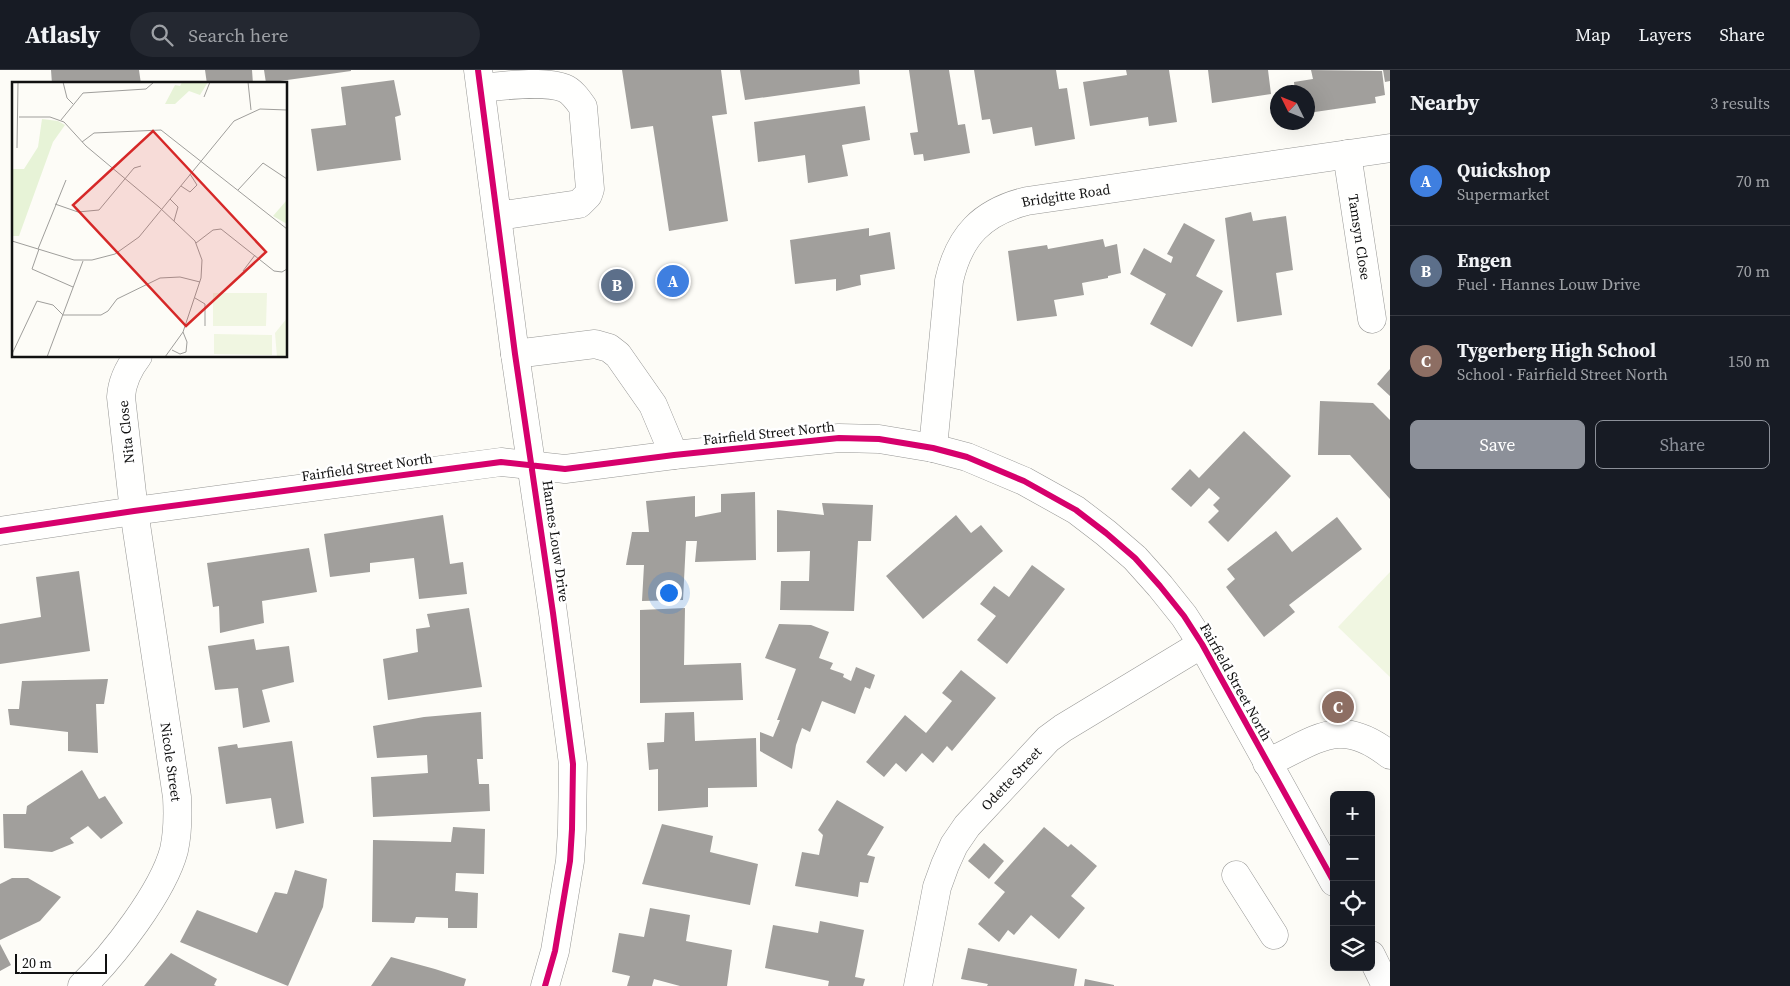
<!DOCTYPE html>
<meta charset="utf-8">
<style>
body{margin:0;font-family:"Source Serif 4",serif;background:#242831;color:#f1f3f6}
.controls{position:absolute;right:15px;bottom:15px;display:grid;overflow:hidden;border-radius:8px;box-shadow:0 5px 20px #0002}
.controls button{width:45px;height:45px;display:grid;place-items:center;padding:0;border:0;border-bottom:1px solid #363941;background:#171b24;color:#f1f3f6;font:25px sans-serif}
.compass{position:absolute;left:1270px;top:15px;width:45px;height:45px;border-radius:50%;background:#171b24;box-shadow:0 5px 20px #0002;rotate:313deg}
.scale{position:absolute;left:15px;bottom:12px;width:92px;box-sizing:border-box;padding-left:5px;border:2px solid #111;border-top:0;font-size:14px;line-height:18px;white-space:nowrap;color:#111;-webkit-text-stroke:4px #fff;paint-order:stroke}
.you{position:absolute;left:668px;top:522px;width:18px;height:18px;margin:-12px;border:4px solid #fff;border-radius:50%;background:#1a73e8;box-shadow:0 0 0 8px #1a73e833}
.badge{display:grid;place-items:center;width:32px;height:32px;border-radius:50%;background:#8c9099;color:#fff;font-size:16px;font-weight:700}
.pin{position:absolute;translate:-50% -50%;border:2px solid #fff;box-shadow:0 1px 5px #0006}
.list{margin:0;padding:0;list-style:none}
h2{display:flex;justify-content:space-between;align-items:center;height:65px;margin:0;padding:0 20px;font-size:21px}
h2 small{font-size:16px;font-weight:400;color:#9ea1a6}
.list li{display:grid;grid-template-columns:32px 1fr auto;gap:15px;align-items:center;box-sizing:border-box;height:90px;padding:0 20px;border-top:1px solid #363941}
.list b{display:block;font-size:19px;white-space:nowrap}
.list p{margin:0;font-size:16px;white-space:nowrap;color:#9ea1a6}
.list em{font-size:16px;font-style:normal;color:#9ea1a6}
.actions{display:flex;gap:10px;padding:15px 20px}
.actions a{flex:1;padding:11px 0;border:1px solid #8c9099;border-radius:8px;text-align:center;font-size:18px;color:#8c9099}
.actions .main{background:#8c9099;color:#fff}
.icon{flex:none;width:28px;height:28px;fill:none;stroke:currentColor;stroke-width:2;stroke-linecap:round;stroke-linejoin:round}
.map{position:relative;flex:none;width:1390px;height:916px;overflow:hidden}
header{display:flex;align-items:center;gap:30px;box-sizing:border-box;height:70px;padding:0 25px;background:#171b24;border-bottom:1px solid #363941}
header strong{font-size:24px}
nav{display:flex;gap:28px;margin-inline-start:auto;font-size:18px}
.search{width:350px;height:45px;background:#242831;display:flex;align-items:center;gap:12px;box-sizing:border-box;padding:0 18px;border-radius:28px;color:#9ea1a6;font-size:19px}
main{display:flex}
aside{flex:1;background:#171b24}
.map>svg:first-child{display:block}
.pitch{fill:#f0f6e1}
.building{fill:#a19f9c}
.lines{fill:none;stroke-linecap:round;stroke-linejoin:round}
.minor-casing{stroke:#979795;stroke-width:29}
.minor{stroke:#fffffe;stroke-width:28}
.cycleway-casing{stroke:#fff;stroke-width:9}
.cycleway{stroke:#d6006c;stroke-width:6}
.labels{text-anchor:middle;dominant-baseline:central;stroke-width:5;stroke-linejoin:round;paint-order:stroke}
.street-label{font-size:14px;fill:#111;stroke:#fff}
.inset-road{fill:none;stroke:#9f9e9b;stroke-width:1}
.view{fill:#d62828;fill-opacity:0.15;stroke:#d62828;stroke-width:2.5}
.inset-edge{fill:none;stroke:#111;stroke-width:2.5}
</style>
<header>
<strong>Atlasly</strong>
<div class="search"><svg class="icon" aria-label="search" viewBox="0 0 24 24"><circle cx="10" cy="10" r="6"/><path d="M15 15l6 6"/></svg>Search here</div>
<nav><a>Map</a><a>Layers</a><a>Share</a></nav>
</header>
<main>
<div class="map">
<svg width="1390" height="916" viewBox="0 0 1390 916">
<rect width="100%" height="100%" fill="#fdfcf7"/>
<!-- pitch -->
<path class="pitch" d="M 1390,502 L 1390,607 L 1338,557 Z"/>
<!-- building -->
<path class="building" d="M 51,0 L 139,0 L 141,14 L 52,14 Z
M 205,0 L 252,0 L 253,14 L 207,14 Z
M 264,0 L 351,0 L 351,1 L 266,13 Z
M 622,0 L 721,0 L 727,44 L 712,46 L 728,151 L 669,161 L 653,56 L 631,59 Z
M 740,0 L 859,0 L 860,14 L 745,30 Z
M 909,0 L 949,0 L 958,55 L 965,54 L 970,83 L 924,91 L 923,84 L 914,85 L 910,63 L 918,62 Z
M 974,0 L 1056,0 L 1059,19 L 1067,18 L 1075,69 L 1035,76 L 1032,57 L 993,64 L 990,49 L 982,50 Z
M 1126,0 L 1169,0 L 1177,52 L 1149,56 L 1148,47 L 1090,56 L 1083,12 L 1127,5 Z
M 1208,0 L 1268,0 L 1271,24 L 1212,33 Z
M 1311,0 L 1382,1 L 1385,25 L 1375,27 L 1376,33 L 1308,43 L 1308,22 L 1295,22 L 1294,12 L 1313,9 Z
M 1383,0 L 1390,0 L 1390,11 L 1385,12 Z
M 394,10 L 401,45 L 395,47 L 401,90 L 317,101 L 311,59 L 346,55 L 341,17 Z
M 865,36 L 870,70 L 842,75 L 848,106 L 808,113 L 805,85 L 758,92 L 754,52 Z
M 1251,142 L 1253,151 L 1286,146 L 1293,200 L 1276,203 L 1282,245 L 1237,252 L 1225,148 Z
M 1184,153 L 1215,170 L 1196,206 L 1223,221 L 1192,277 L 1150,254 L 1166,224 L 1130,204 L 1144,178 L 1171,193 L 1173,187 L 1167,184 Z
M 869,158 L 869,166 L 890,162 L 895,199 L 860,205 L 861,215 L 836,221 L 836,209 L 795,214 L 790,170 Z
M 1103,169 L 1105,177 L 1117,174 L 1121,203 L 1108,206 L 1108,208 L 1082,213 L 1084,225 L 1054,230 L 1057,246 L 1017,251 L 1008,181 L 1047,175 L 1048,179 Z
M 1390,299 L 1390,326 L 1377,314 Z
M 1320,331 L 1373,333 L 1390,350 L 1390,429 L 1350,385 L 1318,385 Z
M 1244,361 L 1291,406 L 1228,472 L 1208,452 L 1219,441 L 1213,435 L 1220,428 L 1209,418 L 1191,437 L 1171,419 L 1190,399 L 1199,408 Z
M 755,422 L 756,490 L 695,492 L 697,471 L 686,471 L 683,530 L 642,531 L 644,495 L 626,495 L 632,462 L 649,462 L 646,431 L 695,426 L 695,447 L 721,442 L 721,424 Z
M 822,433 L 873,435 L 871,471 L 858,471 L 854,541 L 780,540 L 781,511 L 809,511 L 810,481 L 777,482 L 777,440 L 824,445 Z
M 443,445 L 450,494 L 463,492 L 467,524 L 419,529 L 414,488 L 370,493 L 370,502 L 330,507 L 324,464 Z
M 956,445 L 971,463 L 981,455 L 1003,481 L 923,549 L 886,506 Z
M 1337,447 L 1362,479 L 1289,535 L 1295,542 L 1264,567 L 1226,517 L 1235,509 L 1227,499 L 1276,461 L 1292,482 Z
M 309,478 L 317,522 L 262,531 L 264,553 L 220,563 L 219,536 L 213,537 L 207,493 Z
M 1032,495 L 1065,519 L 1007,594 L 977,570 L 996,546 L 980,534 L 994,516 L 1009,527 Z
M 79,501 L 90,581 L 0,594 L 0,554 L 41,547 L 36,507 Z
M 469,538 L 482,617 L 388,630 L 383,589 L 418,582 L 416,559 L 430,557 L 427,544 Z
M 685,538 L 684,595 L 741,593 L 743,630 L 640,633 L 640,540 Z
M 779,554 L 811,555 L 829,562 L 819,588 L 833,593 L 830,599 L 844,604 L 843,607 L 851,611 L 856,597 L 875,605 L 870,619 L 865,617 L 855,644 L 822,631 L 810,662 L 802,658 L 796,675 L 792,699 L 760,681 L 760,662 L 773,667 L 780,650 L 777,650 L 796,599 L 765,588 Z
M 254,569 L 256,580 L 289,576 L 294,612 L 262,620 L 270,652 L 243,658 L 238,618 L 215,620 L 208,576 Z
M 961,600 L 996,628 L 952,681 L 947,676 L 933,693 L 922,683 L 906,702 L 896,693 L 884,707 L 866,692 L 905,645 L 926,663 L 952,631 L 942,623 Z
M 108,609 L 104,634 L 96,634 L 98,683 L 68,681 L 68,662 L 10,655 L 8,639 L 19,639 L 22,611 Z
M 481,642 L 483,689 L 477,689 L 479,714 L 489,714 L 490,741 L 373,747 L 371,707 L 428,703 L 427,685 L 377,688 L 373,656 L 424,647 Z
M 694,642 L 695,671 L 756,668 L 757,717 L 708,718 L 708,737 L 658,741 L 658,699 L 649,700 L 647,673 L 664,672 L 665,643 Z
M 292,671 L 304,753 L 276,759 L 271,728 L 226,734 L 218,677 L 237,674 L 238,678 Z
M 82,700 L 99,729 L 105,726 L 123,753 L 101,769 L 88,756 L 70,768 L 74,773 L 52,782 L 4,778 L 3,744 L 26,744 L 27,736 Z
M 837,730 L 884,757 L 867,785 L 875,787 L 868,813 L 860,812 L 858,827 L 795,816 L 802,782 L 819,785 L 823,765 L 818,760 Z
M 662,754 L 713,766 L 710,782 L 758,794 L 750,835 L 642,814 Z
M 453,757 L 485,759 L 484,804 L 456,803 L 455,821 L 478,823 L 477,858 L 448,858 L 448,848 L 416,847 L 414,853 L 372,852 L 373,770 L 451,772 Z
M 1044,757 L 1068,777 L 1071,774 L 1097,796 L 1071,826 L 1085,838 L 1059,869 L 1031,845 L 1014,865 L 1008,860 L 999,872 L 978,854 L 1005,822 L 994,813 Z
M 984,773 L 1004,791 L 989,809 L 968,791 Z
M 295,800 L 327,809 L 323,837 L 288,916 L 180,872 L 197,840 L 257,863 L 275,822 L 287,824 Z
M 12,808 L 28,808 L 61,827 L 40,851 L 0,870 L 0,814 Z
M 650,838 L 690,845 L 686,871 L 732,880 L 727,916 L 680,916 L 654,909 L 652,916 L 627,916 L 630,906 L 612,902 L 619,863 L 644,867 Z
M 820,851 L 864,860 L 855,907 L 865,909 L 863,916 L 828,916 L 829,911 L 765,898 L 773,855 L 818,863 Z
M 0,874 L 11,895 L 0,901 Z
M 968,878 L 1077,899 L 1074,916 L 987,916 L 988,914 L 961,909 Z
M 171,883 L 217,909 L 214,915 L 216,916 L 144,916 Z
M 391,887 L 435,899 L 466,909 L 464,916 L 371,916 Z
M 1085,909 L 1114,915 L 1114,916 L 1084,916 Z"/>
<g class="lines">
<defs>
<g id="minor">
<path d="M 478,0 L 515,284 L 553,543 L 573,694 L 572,759 L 570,791 L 555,881 L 545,916"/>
<path d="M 481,18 C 502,16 544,10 564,18 C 572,21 578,30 583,37 L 590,119 L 588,125 L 579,134 L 498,146"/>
<path id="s1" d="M 1347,84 L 1372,249"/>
<path d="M 515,284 L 595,274 L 609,278 L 618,285 L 653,335 L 674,385"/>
<path id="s2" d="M 933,378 L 949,211 C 959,166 982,142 1027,131 L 1390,78"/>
<path d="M 0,461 L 134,441 L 501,392 L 565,399 L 674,385 L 839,368 L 879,369 L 933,378 L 967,387 L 1024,411 L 1076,440 L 1106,463 L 1135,488 L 1160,516 L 1184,546 L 1202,574 L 1334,812"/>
<path d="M 1267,693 C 1317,670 1340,645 1390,685"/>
<path d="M 1236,805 L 1274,865"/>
<path d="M 1371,885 L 1386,916"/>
<path d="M 82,916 C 113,886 163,822 174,780 C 178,762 178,745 177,727 L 134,441 L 121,327 C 122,311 128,299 138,286"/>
<path id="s3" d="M 918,916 L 937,817 L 945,795 L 954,775 L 967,756 L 1048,669 L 1063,658 L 1202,574"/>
</g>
</defs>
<!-- minor casing -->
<use href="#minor" class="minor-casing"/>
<!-- minor -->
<use href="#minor" class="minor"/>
<defs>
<path id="cycleway" d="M 478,0 L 515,284 L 553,543 L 573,694 L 572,759 L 570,791 L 555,881 L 545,916
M 0,461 L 134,441 L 501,392 L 565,399 L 674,385 L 839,368 L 879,369 L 933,378 L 967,387 L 1024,411 L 1076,440 L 1106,463 L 1135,488 L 1160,516 L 1184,546 L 1202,574 L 1334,812"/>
</defs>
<!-- cycleway casing -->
<use href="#cycleway" class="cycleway-casing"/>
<!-- cycleway -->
<use href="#cycleway" class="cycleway"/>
</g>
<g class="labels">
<!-- street labels -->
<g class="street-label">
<text stroke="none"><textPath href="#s2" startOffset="326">Bridgitte Road</textPath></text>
<text stroke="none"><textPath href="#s1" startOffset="84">Tamsyn Close</textPath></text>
<text transform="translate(126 362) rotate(-96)">Nita Close</text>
<text transform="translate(769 363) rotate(-6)">Fairfield Street North</text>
<text transform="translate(367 397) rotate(-8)">Fairfield Street North</text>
<text transform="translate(556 471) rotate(82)">Hannes Louw Drive</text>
<text transform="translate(1236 612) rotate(61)">Fairfield Street North</text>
<text transform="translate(171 692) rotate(82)">Nicole Street</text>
<text stroke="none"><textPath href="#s3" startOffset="234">Odette Street</textPath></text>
</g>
</g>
<!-- overview -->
<g transform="translate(12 12)">
<rect width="275" height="275" fill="#fdfcf7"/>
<path d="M 170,0 L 196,0 L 188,13 L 177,9 L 163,22 L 153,22 L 163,3 L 168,4 ZM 30,37 L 46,39 L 53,43 L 41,60 L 7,154 L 0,154 L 0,87 L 12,87 L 26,65 ZM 275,118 L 275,142 L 261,134 Z" fill="#e7f3d7"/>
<path d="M 201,211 L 255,211 L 254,244 L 201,244 ZM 275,236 L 275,275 L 265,275 L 263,251 ZM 202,252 L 260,253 L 260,273 L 202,272 Z" fill="#f0f6e1"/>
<path class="inset-road" d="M 51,0 L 55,16 L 61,22M 236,0 L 239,28M 192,15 L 198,0M 7,35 L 38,35 L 52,40 L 74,64 L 147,125 L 183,159 L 190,178 L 189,196 L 171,250 L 153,275M 49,38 L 71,11 L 134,7 L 142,0M 70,60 L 82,51 L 149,48 L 275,147M 5,66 L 6,0M 169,104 L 178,110 L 185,103 L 178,92M 226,108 L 251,81 L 275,97M 158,117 L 166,125 L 162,139M 43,122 L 66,130 L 87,128 L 122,86 L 129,84M 0,159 L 62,178 L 80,178 L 103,172 L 127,155 L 222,39 L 248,27 L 275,28M 184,161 L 201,148 L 209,147 L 262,189 L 270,190 L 275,187M 26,167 L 54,98M 27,167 L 20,187 L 61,205M 231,189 L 243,173M 183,216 L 193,222 L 193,244M 160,268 L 168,272 L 174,270 L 175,260 L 171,250M 0,272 L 25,219 L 41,223 L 51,233 L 89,233 L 96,229 L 105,217 L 148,196 L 168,195 L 188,200M 35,275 L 71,179"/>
<path class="view" d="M 141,49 L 254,170 L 174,244 L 61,123 Z"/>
<rect width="275" height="275" class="inset-edge"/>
</g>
</svg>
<div class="controls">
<button>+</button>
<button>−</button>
<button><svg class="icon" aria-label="locate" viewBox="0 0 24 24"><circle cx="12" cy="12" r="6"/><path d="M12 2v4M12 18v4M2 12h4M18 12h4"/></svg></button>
<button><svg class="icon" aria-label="layers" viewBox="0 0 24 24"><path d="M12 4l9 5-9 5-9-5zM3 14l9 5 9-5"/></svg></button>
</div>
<svg class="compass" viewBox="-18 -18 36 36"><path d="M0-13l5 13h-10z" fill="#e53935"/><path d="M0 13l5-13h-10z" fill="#9ea1a6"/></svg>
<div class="scale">20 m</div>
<div class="you"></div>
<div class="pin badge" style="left:673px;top:211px;background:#3f7fe0">A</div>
<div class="pin badge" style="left:617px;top:215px;background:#5c6f8a">B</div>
<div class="pin badge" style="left:1338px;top:637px;background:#8d6e63">C</div>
</div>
<aside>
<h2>Nearby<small>3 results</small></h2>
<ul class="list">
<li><span class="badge" style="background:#3f7fe0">A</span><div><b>Quickshop</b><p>Supermarket</p></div><em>70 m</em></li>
<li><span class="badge" style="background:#5c6f8a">B</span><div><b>Engen</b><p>Fuel · Hannes Louw Drive</p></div><em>70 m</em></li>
<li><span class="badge" style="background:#8d6e63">C</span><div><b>Tygerberg High School</b><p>School · Fairfield Street North</p></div><em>150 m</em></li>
</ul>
<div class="actions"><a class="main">Save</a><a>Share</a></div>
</aside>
</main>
